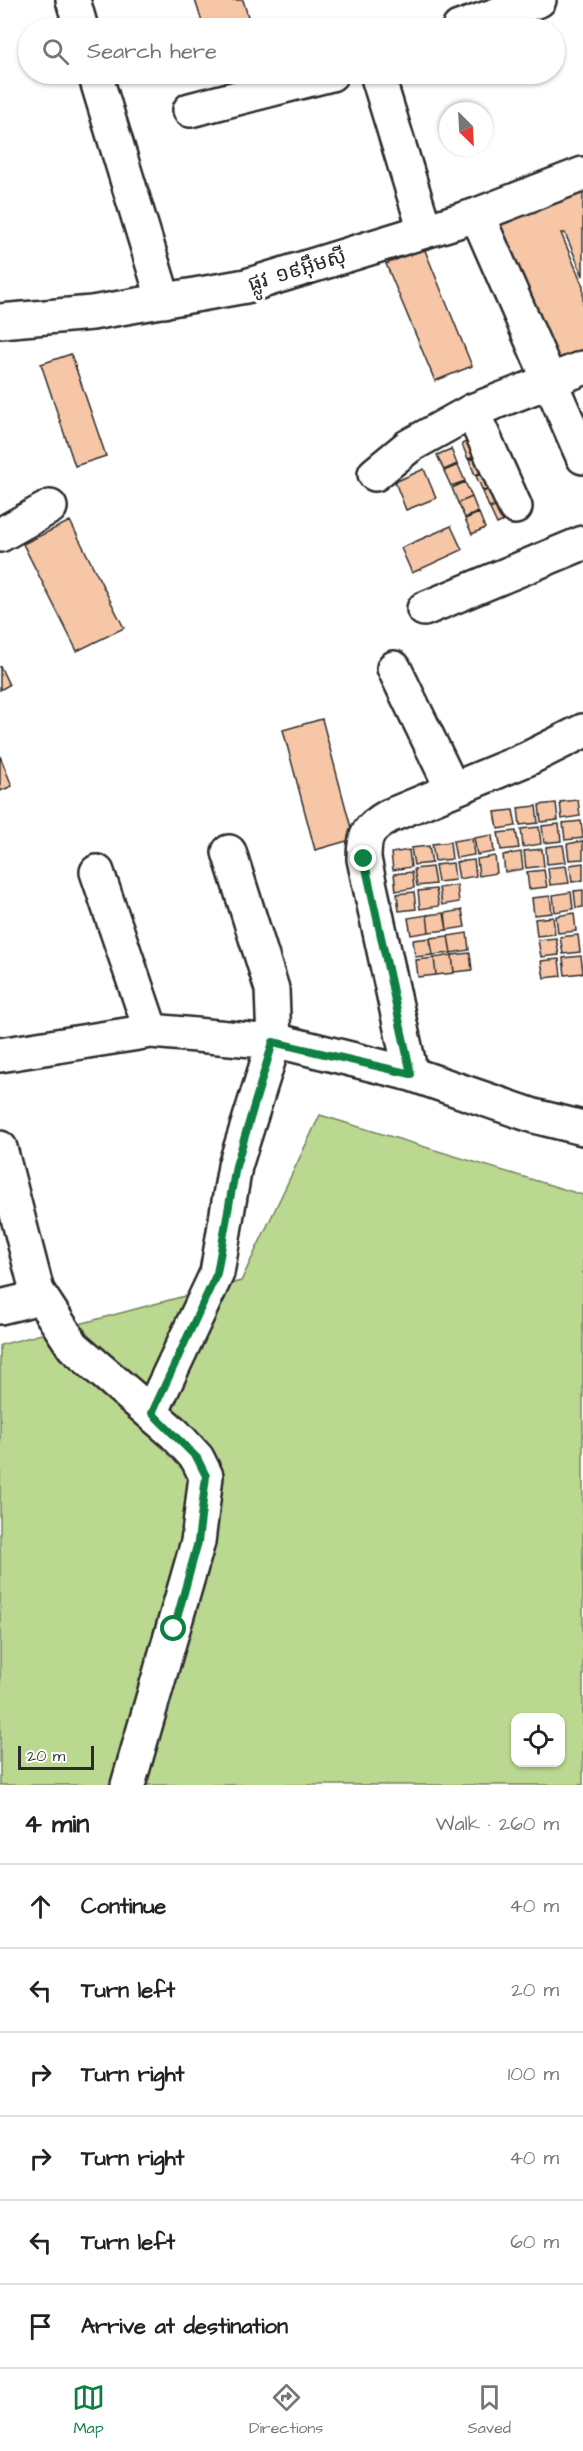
<!DOCTYPE html>
<meta charset="utf-8">
<style>
body{margin:0;font-family:"Architects Daughter","Noto Sans Khmer",sans-serif;background:#f6f6f6;color:#222}
.controls{position:absolute;right:18px;bottom:18px;display:grid;overflow:hidden;border-radius:12px;box-shadow:0 2px 4px #0004}
.controls button{width:54px;height:54px;display:grid;place-items:center;padding:0;border:0;border-bottom:2px solid #e0e0e0;background:#fff;color:#222;font:30px sans-serif}
.compass{position:absolute;left:439px;top:102px;width:54px;height:54px;border-radius:50%;background:#fff;box-shadow:0 2px 4px #0004;rotate:156deg}
.scale{position:absolute;left:18px;bottom:15px;width:76px;box-sizing:border-box;padding-left:6px;border:3px solid #2b2b2b;border-top:0;font-size:16px;line-height:21px;white-space:nowrap;color:#2b2b2b;-webkit-text-stroke:4px #fff;paint-order:stroke}
.stop{position:absolute;width:18px;height:18px;margin:-14px;border:4px solid #0b8043;border-radius:50%;background:#fff}
.stop.end{background:#0b8043;border-color:#fff;box-shadow:0 2px 6px #0008}
.list{margin:0;padding:0;list-style:none}
h2{display:flex;justify-content:space-between;align-items:center;height:78px;margin:0;padding:0 24px;font-size:26px}
h2 small{font-size:20px;font-weight:400;color:#767676}
.list li{display:grid;grid-template-columns:39px 1fr auto;gap:18px;align-items:center;box-sizing:border-box;height:84px;padding:0 24px;border-top:2px solid #e0e0e0}
.list b{display:block;font-size:22px;white-space:nowrap}
.list em{font-size:20px;font-style:normal;color:#767676}
.icon{flex:none;width:33px;height:33px;fill:none;stroke:currentColor;stroke-width:2;stroke-linecap:round;stroke-linejoin:round}
.map{position:relative;flex:none;width:583px;height:1785px;overflow:hidden}
.search{position:absolute;background:#fff;box-shadow:0 2px 4px #0004;left:18px;right:18px;top:18px;height:66px;display:flex;align-items:center;gap:15px;box-sizing:border-box;padding:0 21px;border-radius:33px;color:#767676;font-size:22px}
.sheet{height:582px;background:#fff}
nav{display:flex;justify-content:space-around;align-items:center;box-sizing:border-box;height:84px;border-top:2px solid #e0e0e0;background:#fff;font-size:16px;color:#767676}
nav a{display:grid;justify-items:center;gap:3px}
nav .on{color:#0b8043}
.map>svg:first-child{display:block}
.green{fill:#bbd890;stroke:#73825e;stroke-width:1.5;fill-rule:evenodd}
.building{fill:#f6c6a6;stroke:#2b2b2b;stroke-width:1.5}
.lines{fill:none;stroke-linecap:round;stroke-linejoin:round}
.minor-casing{stroke:#2b2b2b;stroke-width:38}
.minor{stroke:#fff;stroke-width:33}
.route{stroke:#0b8043;stroke-width:8}
.labels{text-anchor:middle;dominant-baseline:central;stroke-width:6;stroke-linejoin:round;paint-order:stroke}
.street-label{font-size:21px;fill:#2b2b2b;stroke:#fff}
</style>
<div class="map">
<svg width="583" height="1785" viewBox="0 0 583 1785">
<rect width="100%" height="100%" fill="#fff"/>
<filter id="ink" filterUnits="userSpaceOnUse"><feTurbulence type="fractalNoise" baseFrequency=".0167" numOctaves="2"/><feDisplacementMap in="SourceGraphic" scale="12" xChannelSelector="R" yChannelSelector="G"/><feConvolveMatrix kernelMatrix="1 2 1 2 8 2 1 2 1" color-interpolation-filters="sRGB"/></filter>
<g filter="url(#ink)">
<!-- green -->
<path class="green" d="M 320,1115 L 583,1195 L 583,1785 L 0,1785 L 0,1345 L 241,1281 ZM 516,1718 L 560,1718 L 560,1762 L 516,1762 Z"/>
<!-- building -->
<path class="building" d="M 195,0 L 243,0 L 250,23 L 232,28 L 204,28 Z
M 583,190 L 583,276 L 565,233 L 561,233 L 583,286 L 583,359 L 556,371 L 496,226 Z
M 424,248 L 472,366 L 435,381 L 386,264 Z
M 71,354 L 106,456 L 75,466 L 41,364 Z
M 475,438 L 482,453 L 468,459 L 462,444 Z
M 451,449 L 457,464 L 444,470 L 437,455 Z
M 483,454 L 489,469 L 475,475 L 469,460 Z
M 458,465 L 465,481 L 451,486 L 444,471 Z
M 424,469 L 436,498 L 406,510 L 395,482 Z
M 490,470 L 496,486 L 483,491 L 476,476 Z
M 465,482 L 472,497 L 458,503 L 452,488 Z
M 496,486 L 503,501 L 489,507 L 483,492 Z
M 472,497 L 478,512 L 465,518 L 458,503 Z
M 504,503 L 510,518 L 497,524 L 490,509 Z
M 479,513 L 485,528 L 472,534 L 465,519 Z
M 70,521 L 124,628 L 77,651 L 23,544 Z
M 451,526 L 462,550 L 412,573 L 401,548 Z
M 0,666 L 9,685 L 0,690 Z
M 322,719 L 354,839 L 315,850 L 283,730 Z
M 0,756 L 12,786 L 0,791 Z
M 578,800 L 580,816 L 562,819 L 560,802 Z
M 556,803 L 558,820 L 541,822 L 539,805 Z
M 536,806 L 538,823 L 520,825 L 518,808 Z
M 513,810 L 516,826 L 498,829 L 495,812 Z
M 581,821 L 583,838 L 565,840 L 563,823 Z
M 559,824 L 561,841 L 544,843 L 542,826 Z
M 539,827 L 541,844 L 523,847 L 521,829 Z
M 516,831 L 519,848 L 501,850 L 498,833 Z
M 492,835 L 494,852 L 477,855 L 474,838 Z
M 472,838 L 474,855 L 456,858 L 453,841 Z
M 583,841 L 583,859 L 569,860 L 567,844 Z
M 450,842 L 452,859 L 435,861 L 432,844 Z
M 563,845 L 566,862 L 547,864 L 546,847 Z
M 429,846 L 432,863 L 414,865 L 411,848 Z
M 542,849 L 544,866 L 526,868 L 524,851 Z
M 409,850 L 411,867 L 393,870 L 391,853 Z
M 521,852 L 523,869 L 505,872 L 503,855 Z
M 495,856 L 497,873 L 479,876 L 477,859 Z
M 474,860 L 476,876 L 459,879 L 456,862 Z
M 453,863 L 455,880 L 438,882 L 435,865 Z
M 583,863 L 583,880 L 572,882 L 570,865 Z
M 566,866 L 569,883 L 550,885 L 548,868 Z
M 432,867 L 435,884 L 417,886 L 414,869 Z
M 544,870 L 547,887 L 529,889 L 527,872 Z
M 412,872 L 414,888 L 396,891 L 394,874 Z
M 457,885 L 459,902 L 442,905 L 439,888 Z
M 436,889 L 439,906 L 420,909 L 418,891 Z
M 583,890 L 583,907 L 576,908 L 574,891 Z
M 414,892 L 416,909 L 399,911 L 397,894 Z
M 571,892 L 573,909 L 555,912 L 553,895 Z
M 550,896 L 552,913 L 534,915 L 532,898 Z
M 462,910 L 465,927 L 447,930 L 445,913 Z
M 444,913 L 447,930 L 429,932 L 427,915 Z
M 574,913 L 576,931 L 558,933 L 556,916 Z
M 427,915 L 429,932 L 411,935 L 408,918 Z
M 553,917 L 555,934 L 537,936 L 535,919 Z
M 467,933 L 469,950 L 451,953 L 448,936 Z
M 578,935 L 580,952 L 563,954 L 560,937 Z
M 448,936 L 451,953 L 433,955 L 430,938 Z
M 430,938 L 432,955 L 415,957 L 413,940 Z
M 556,938 L 559,955 L 541,957 L 538,940 Z
M 470,953 L 472,970 L 454,972 L 452,955 Z
M 452,955 L 454,973 L 436,975 L 434,958 Z
M 581,956 L 583,973 L 565,975 L 563,958 Z
M 434,958 L 436,975 L 418,977 L 416,960 Z
M 559,959 L 561,976 L 544,978 L 541,961 Z"/>
<g class="lines">
<defs>
<path id="minor" d="M 73,0 L 81,28
M 459,28 L 539,0
M 95,74 L 164,301
M 377,74 L 425,231
M 190,110 L 331,74
M 477,215 L 583,457
M 0,321 L 92,313 L 246,286 L 477,215 L 583,174
M 472,411 L 515,507
M 375,474 L 409,446 L 472,411 L 583,368
M 0,535 L 50,507
M 424,609 L 583,543
M 394,668 L 452,788
M 97,872 L 151,1031
M 0,1055 L 151,1031 L 286,1043 L 411,1074 L 534,1116 L 583,1128
M 411,1074 L 364,859 C 364,834 368,828 389,816 L 527,759 L 583,731
M 0,1148 L 37,1291 L 73,1346 L 175,1434 L 197,1458 L 206,1476 L 198,1542 L 128,1785
M 0,1307 L 25,1301 L 37,1291
M 151,1413 L 217,1273 L 235,1166 L 274,1042 L 272,989 L 229,852"/>
</defs>
<!-- minor casing -->
<use href="#minor" class="minor-casing"/>
<!-- minor -->
<use href="#minor" class="minor"/>
</g>
</g>
<g class="lines" filter="url(#ink)">
<!-- route -->
<path class="route" d="M 174,1629 L 198,1542 L 206,1476 L 197,1458 L 152,1413 L 217,1273 L 236,1166 L 273,1042 L 411,1074 L 364,859"/>
</g>
<g class="labels">
<!-- street labels -->
<g class="street-label">
<text transform="translate(297 270) rotate(-17)">ផ្លូវ ១៩អ៊ឹមស៊ី</text>
</g>
</g>
</svg>
<div class="controls">
<button><svg class="icon" aria-label="locate" viewBox="0 0 24 24"><circle cx="12" cy="12" r="6"/><path d="M12 2v4M12 18v4M2 12h4M18 12h4"/></svg></button>
</div>
<svg class="compass" viewBox="-18 -18 36 36"><path d="M0-13l5 13h-10z" fill="#e53935"/><path d="M0 13l5-13h-10z" fill="#767676"/></svg>
<div class="scale">20 m</div>
<div class="stop" style="left:174px;top:1629px"></div>
<div class="stop end" style="left:364px;top:859px"></div>
<div class="search"><svg class="icon" aria-label="search" viewBox="0 0 24 24"><circle cx="10" cy="10" r="6"/><path d="M15 15l6 6"/></svg>Search here</div>
</div>
<section class="sheet">
<h2>4 min<small>Walk · 260 m</small></h2>
<ul class="list">
<li><svg class="icon" aria-label="ahead" viewBox="0 0 24 24"><path d="M12 20V5M6 11l6-6 6 6"/></svg><div><b>Continue</b></div><em>40 m</em></li>
<li><svg class="icon" aria-label="left" viewBox="0 0 24 24"><path d="M17 20v-9H6M10 6l-5 5 5 5"/></svg><div><b>Turn left</b></div><em>20 m</em></li>
<li><svg class="icon" aria-label="right" viewBox="0 0 24 24"><path d="M7 20v-9h11M14 6l5 5-5 5"/></svg><div><b>Turn right</b></div><em>100 m</em></li>
<li><svg class="icon" aria-label="right" viewBox="0 0 24 24"><path d="M7 20v-9h11M14 6l5 5-5 5"/></svg><div><b>Turn right</b></div><em>40 m</em></li>
<li><svg class="icon" aria-label="left" viewBox="0 0 24 24"><path d="M17 20v-9H6M10 6l-5 5 5 5"/></svg><div><b>Turn left</b></div><em>60 m</em></li>
<li><svg class="icon" aria-label="arrive" viewBox="0 0 24 24"><path d="M6 21V4h12l-3 4 3 4H6"/></svg><div><b>Arrive at destination</b></div></li>
</ul>
</section>
<nav>
<a class="on"><svg class="icon" aria-label="map" viewBox="0 0 24 24"><path d="M3 6l6-2 6 2 6-2v14l-6 2-6-2-6 2zM9 4v14M15 6v14"/></svg>Map</a>
<a><svg class="icon" aria-label="directions" viewBox="0 0 24 24"><path d="M12 3l9 9-9 9-9-9zM9 14v-3h6M13 9l2 2-2 2"/></svg>Directions</a>
<a><svg class="icon" aria-label="saved" viewBox="0 0 24 24"><path d="M7 4h10v16l-5-4-5 4z"/></svg>Saved</a>
</nav>
